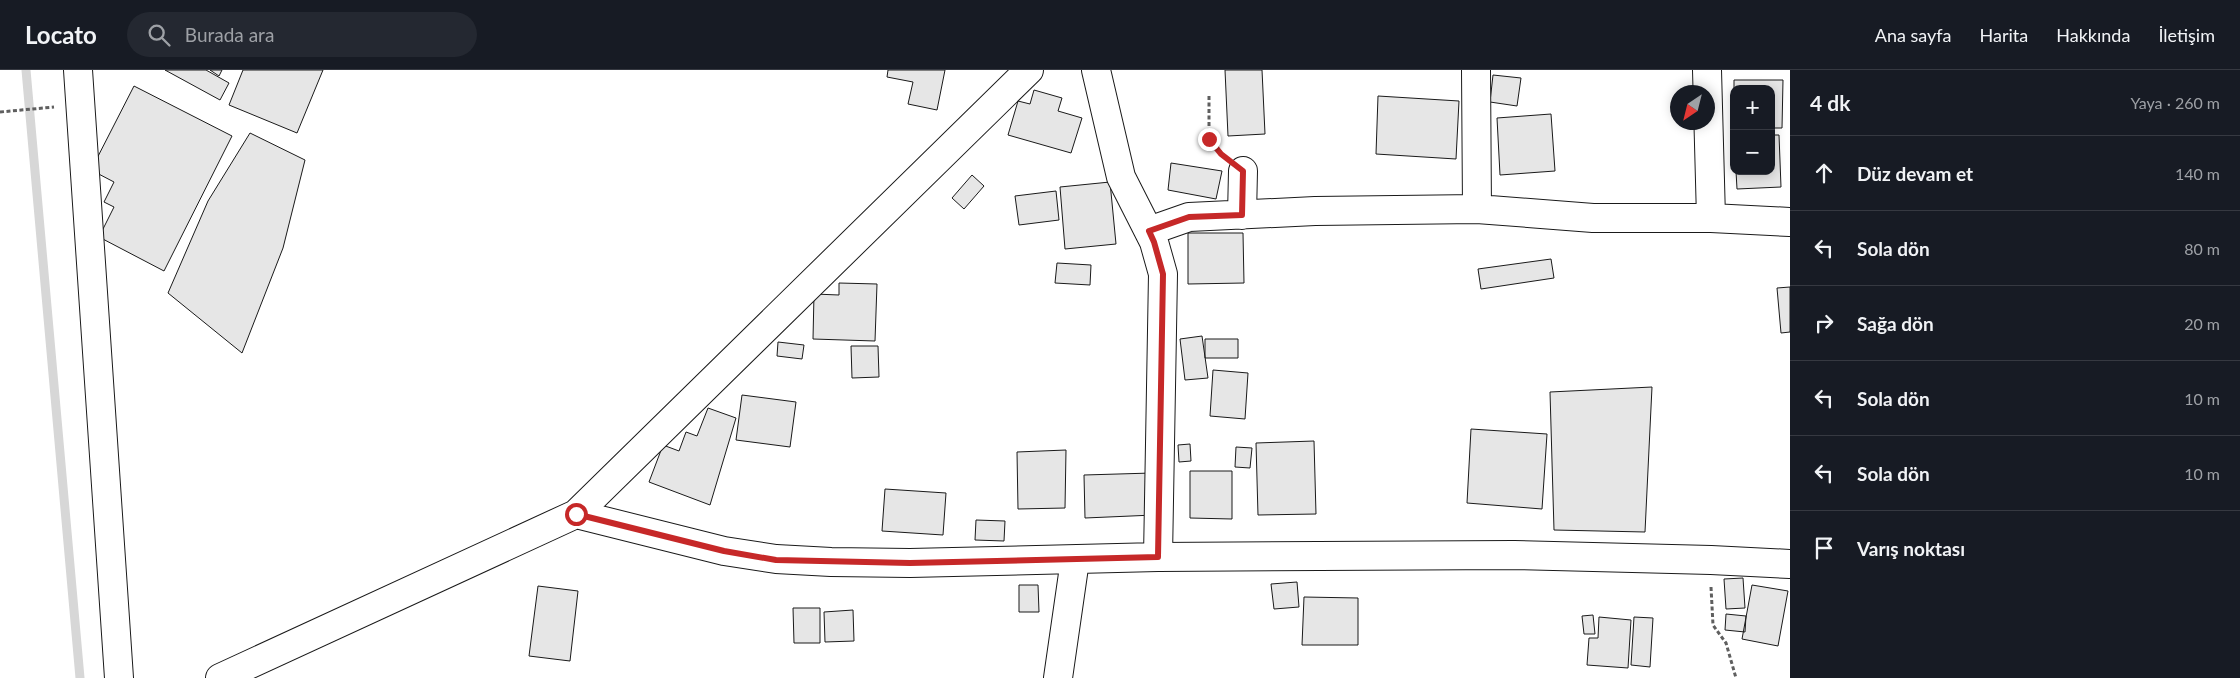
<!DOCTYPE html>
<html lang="tr">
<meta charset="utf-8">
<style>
:root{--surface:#171b24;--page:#242831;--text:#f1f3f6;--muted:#9ea1a6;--line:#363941}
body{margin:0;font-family:Lato,sans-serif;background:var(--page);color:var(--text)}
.controls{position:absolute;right:15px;top:15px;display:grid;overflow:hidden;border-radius:10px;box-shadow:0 2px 12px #0003}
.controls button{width:45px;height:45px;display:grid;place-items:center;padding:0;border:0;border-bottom:1px solid var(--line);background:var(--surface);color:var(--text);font:25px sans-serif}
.compass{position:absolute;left:1670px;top:15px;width:45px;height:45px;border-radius:50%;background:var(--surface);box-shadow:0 2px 12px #0003;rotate:215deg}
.stop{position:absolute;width:15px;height:15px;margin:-11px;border:4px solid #c62828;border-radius:50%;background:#fff}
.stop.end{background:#c62828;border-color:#fff;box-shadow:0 1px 5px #0008}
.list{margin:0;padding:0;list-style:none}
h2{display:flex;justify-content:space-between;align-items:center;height:65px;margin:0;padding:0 20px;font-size:21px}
h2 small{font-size:16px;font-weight:400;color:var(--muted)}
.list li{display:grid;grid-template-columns:32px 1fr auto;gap:15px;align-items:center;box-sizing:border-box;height:75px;padding:0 20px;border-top:1px solid var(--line)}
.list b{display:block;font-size:19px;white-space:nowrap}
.list em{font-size:16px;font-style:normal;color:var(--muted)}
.icon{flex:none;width:28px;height:28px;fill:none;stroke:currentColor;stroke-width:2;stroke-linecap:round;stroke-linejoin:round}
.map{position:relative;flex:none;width:1790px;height:608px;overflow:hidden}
header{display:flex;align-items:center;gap:30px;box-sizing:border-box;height:70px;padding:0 25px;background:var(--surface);border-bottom:1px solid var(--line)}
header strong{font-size:24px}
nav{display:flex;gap:28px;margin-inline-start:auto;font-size:18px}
.search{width:350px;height:45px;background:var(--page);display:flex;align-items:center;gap:12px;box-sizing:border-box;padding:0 18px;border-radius:28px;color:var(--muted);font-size:19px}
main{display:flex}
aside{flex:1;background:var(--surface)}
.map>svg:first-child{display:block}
</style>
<header>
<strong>Locato</strong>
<div class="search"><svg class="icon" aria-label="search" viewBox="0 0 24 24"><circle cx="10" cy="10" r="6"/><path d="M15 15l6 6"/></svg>Burada ara</div>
<nav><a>Ana sayfa</a><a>Harita</a><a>Hakkında</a><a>İletişim</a></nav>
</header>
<main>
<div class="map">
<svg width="1790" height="608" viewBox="0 0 1790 608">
<rect width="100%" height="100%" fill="#fff"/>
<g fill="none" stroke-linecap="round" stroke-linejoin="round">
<!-- stream -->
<path stroke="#d7d7d7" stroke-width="9" d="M26,0L80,608"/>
</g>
<!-- building -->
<path fill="#e6e6e6" stroke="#1a1a1a" d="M165,0H206L229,13L220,30Z
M210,0H222L219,6Z
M243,0H323L297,63L229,35Z
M888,0H945L937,40L908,34L913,12L887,7Z
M1225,0H1262L1265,64L1228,66Z
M1493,5L1521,8L1517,36L1490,32Z
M1734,10H1783L1782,58H1771V19H1734V58Z
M134,16L232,66L164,201L99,167L114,137L104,132L114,112L91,100Z
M1034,20L1062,28L1058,41L1082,48L1071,83L1008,65L1018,31L1030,34Z
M1378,26L1459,31L1456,89L1376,84Z
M1551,44L1555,101L1500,105L1497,48Z
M250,63L305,90L283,178L242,283L168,223L208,131Z
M1771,65H1779L1781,117L1737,119L1736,101H1771Z
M1171,93L1222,101L1216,129L1168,120Z
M972,105L984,116L964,139L952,128Z
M1110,112L1116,174L1065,179L1060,117Z
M1056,121L1059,150L1019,155L1015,126Z
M1188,163H1243L1244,213L1188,214Z
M1551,189L1554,208L1481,219L1478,199Z
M1057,193L1091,195L1090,215L1055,213Z
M839,213L877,214L875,271L813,269L814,224L839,225Z
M1790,217V262L1781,263L1777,218Z
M1202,266L1208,308L1185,310L1180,269Z
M1205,269H1238V288H1205Z
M778,272L804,275L802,289L777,286Z
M851,276H878L879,307L852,308Z
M1213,300L1248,303L1245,349L1210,346Z
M1652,317L1645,462L1554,460L1550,322Z
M742,325L796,332L790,377L736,370Z
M708,338L736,348L710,435L649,412L663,375L679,381L686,362L697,366Z
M1471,359L1547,364L1542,439L1467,433Z
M1314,371L1316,444L1258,445L1256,373Z
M1190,374L1191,391L1179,392L1178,375Z
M1236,377L1252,378L1250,398L1235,397Z
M1066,380L1065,438L1018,439L1017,382Z
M1190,401H1232V449L1190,448Z
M1152,403L1154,445L1085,448L1084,405Z
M885,419L946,423L943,465L882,461Z
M976,450L1005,451L1004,471L975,470Z
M1743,508L1745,538L1726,539L1724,509Z
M1297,512L1299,537L1274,539L1271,514Z
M1019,515H1038L1039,542H1019Z
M1752,515L1788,521L1778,576L1742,569Z
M538,516L578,521L570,591L529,586Z
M1304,527L1358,528V575H1302Z
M793,538H820V573H794Z
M853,540L854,571L825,572L824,542Z
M1726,544L1746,546L1745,562L1725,560Z
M1593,545L1595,564H1584L1582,546Z
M1599,547L1631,550L1628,598L1587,595L1589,568H1598Z
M1634,547L1653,548L1650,597L1631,595Z"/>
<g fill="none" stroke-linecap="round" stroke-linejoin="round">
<defs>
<path id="minor" d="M78,0L119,608
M1096,0L1121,107L1154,172L1163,204L1158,487
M1476,0L1477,139
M1707,0L1711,148
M1242,145L1243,101
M1149,161L1189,147L1315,141L1477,139L1593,148H1711L1790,152
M576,444L1029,0
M220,608L576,444L724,481L776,489L831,492L910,493L1158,487L1514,485L1711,490L1790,494
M1058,608L1075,490"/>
</defs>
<!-- minor casing -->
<use href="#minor" stroke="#1a1a1a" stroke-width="30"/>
<!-- path -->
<path stroke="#5f5f5f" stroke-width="3" stroke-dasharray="4 2.5" stroke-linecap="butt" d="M1209,26V69L1223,85
M0,42L54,37
M1711,517L1713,555L1726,573L1736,608"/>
<!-- minor -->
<use href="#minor" stroke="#fff" stroke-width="28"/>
</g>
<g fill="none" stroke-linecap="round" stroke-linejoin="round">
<!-- route -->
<path stroke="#c62828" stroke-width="6" d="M576,444L724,481L776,490L910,493L1158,487L1163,204L1154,172L1149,161L1189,147L1242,145L1243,101L1221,84L1209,69"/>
</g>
</svg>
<div class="controls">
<button>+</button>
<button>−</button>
</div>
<svg class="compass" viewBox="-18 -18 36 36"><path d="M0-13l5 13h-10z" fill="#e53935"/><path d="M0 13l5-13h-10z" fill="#9ea1a6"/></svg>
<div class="stop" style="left:576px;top:444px"></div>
<div class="stop end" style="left:1209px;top:69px"></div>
</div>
<aside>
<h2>4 dk<small>Yaya · 260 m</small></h2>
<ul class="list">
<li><svg class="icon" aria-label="ahead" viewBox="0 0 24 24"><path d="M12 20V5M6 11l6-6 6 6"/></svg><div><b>Düz devam et</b></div><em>140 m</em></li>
<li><svg class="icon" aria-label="left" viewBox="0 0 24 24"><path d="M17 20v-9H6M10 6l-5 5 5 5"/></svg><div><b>Sola dön</b></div><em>80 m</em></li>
<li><svg class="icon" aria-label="right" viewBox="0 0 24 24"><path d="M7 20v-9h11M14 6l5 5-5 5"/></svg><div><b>Sağa dön</b></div><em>20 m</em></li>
<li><svg class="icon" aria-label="left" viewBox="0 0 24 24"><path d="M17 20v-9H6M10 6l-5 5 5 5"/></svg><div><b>Sola dön</b></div><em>10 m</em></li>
<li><svg class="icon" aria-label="left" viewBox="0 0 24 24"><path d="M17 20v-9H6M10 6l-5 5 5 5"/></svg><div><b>Sola dön</b></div><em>10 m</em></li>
<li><svg class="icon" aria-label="arrive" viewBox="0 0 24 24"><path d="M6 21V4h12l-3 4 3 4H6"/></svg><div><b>Varış noktası</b></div></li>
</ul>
</aside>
</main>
